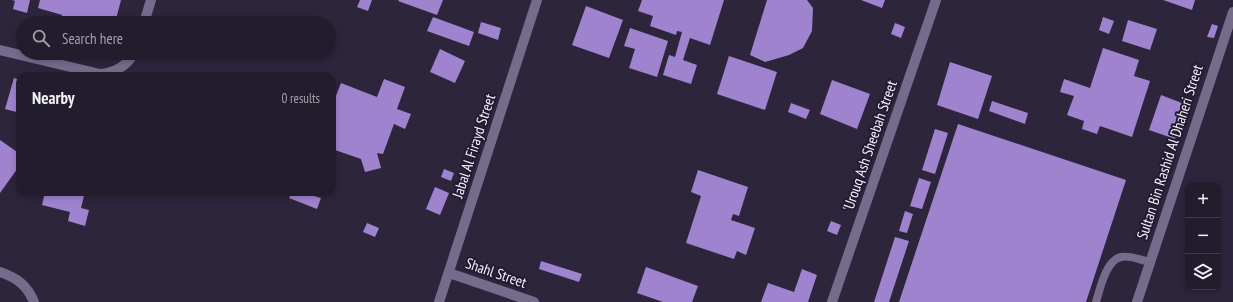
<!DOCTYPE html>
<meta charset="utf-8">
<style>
:root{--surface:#221c2d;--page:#2a2535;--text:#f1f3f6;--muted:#a2a1aa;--line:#3f3a49}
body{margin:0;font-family:"PT Sans Narrow",sans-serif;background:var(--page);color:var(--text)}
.controls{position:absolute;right:12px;bottom:12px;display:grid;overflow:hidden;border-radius:8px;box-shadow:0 2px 6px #0003}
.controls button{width:36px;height:36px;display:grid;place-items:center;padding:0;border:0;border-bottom:1px solid var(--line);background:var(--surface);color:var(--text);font:20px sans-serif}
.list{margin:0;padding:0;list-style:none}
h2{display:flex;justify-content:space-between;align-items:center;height:52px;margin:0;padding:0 16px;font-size:17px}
h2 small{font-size:13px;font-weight:400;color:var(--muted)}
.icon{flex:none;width:22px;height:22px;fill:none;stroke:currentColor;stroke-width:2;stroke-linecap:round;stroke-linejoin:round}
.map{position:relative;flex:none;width:1233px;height:302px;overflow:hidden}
.search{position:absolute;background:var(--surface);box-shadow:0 2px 6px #0003;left:16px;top:16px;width:320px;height:44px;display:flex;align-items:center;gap:10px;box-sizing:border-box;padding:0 14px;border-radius:22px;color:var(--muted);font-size:15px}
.panel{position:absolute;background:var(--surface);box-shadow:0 2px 6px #0003;left:16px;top:72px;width:320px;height:124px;border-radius:12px}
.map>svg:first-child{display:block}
</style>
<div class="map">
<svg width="1233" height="302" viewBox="0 0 1233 302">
<rect width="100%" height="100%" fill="#2d253c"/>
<!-- building -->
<path fill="#a083cf" d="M12,0H30L27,13L13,9L15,1Z
M40,0H121L115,23H60L62,15L38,8Z
M360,0H372L368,11L357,7Z
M399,0H443L437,15L398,1Z
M642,0H724L710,45L690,38L683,60L697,65L691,84L663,75L669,55L675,57L682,32L677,31L676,35L650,26L653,16L638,11Z
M767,0H807L813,8L812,31L803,48L789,55L765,62L750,55Z
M861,0H885L882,8Z
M1163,0H1195L1192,10Z
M586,6L623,20L609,58L572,45Z
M433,17L474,32L469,46L427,31Z
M1103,17L1114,21L1109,34L1099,30Z
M1128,20L1157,29L1150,50L1122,41Z
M481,22L501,28L498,40L478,33Z
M895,23L905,27L901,38L891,34Z
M1212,24L1218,26L1214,38L1207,37Z
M630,28L668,41L657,77L629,68L635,49L624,46Z
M1103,48L1139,60L1134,76L1150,81L1132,137L1100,126L1097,134L1082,129L1084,121L1067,115L1074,96L1060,92L1064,79L1090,88Z
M440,49L465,61L455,83L430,72Z
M729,56L777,72L765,110L717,94Z
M950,62L992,76L978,119L937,105Z
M14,78L20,80V113L5,109Z
M384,79L405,87L397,109L411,114L405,129L394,124L383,154L377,153L381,168L365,172L361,159L332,149V106L341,83L377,97Z
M832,80L870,94L857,129L820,114Z
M1161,95L1187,105L1175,139L1149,130Z
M992,101L1028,113L1025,124L989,111Z
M791,103L810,110L806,119L788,112Z
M958,124L1126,180L1086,302H899Z
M935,129L948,133L935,174L922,170Z
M0,140L20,154V165L0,193Z
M444,169L454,173L451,181L441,177Z
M698,170L748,187L739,216L733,214L731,220L755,228L746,255L737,251L734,259L686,243L701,196L691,192Z
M919,178L931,182L922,209L910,206Z
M435,187L449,193L440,215L426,209Z
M45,192H85L81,208L89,210L85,226L68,221L70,212L42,205Z
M292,192H315L314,196L321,198L317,209L289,198Z
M905,211L913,214L907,233L899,231Z
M831,221L841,225L837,235L827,231Z
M367,223L379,228L375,237L363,232Z
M895,237L909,241L889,302H874Z
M541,261L582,274L579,282L539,269Z
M646,267L698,286L692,302H663L637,293Z
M802,269L817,275L808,302H761L768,283L794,292Z"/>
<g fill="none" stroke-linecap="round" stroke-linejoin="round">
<!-- service -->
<path stroke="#776b8c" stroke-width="8" d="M1096,302C1100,289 1106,260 1121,257C1130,255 1141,260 1149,262"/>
<!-- minor -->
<path stroke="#776b8c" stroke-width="10" d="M144,23L151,0
M0,50L100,74C115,73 126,67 134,53
M0,272C17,278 27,285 34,302
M449,273L534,302
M439,302L537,0
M832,302L936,0
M1137,302L1233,12"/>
</g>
<g text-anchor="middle" stroke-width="4" stroke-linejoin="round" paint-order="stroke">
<!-- street labels -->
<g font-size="15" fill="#f6f2ff" stroke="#231b31">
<text transform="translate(474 146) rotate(-72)" y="5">Jabal Al Firayd Street</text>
<text transform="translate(870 146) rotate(-71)" y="5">'Urouq Ash Sheebah Street</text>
<text transform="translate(1170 152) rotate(-72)" y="5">Sultan Bin Rashid Al Dhaheri Street</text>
<text transform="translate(496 273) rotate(19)" y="5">Shahl Street</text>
</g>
</g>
</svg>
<div class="controls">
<button>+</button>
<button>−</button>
<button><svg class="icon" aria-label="layers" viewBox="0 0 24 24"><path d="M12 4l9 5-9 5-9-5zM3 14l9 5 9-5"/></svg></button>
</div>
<div class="search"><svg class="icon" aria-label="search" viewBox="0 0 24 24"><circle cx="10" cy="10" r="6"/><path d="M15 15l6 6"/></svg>Search here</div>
<section class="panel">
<h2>Nearby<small>0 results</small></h2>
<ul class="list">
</ul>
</section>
</div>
